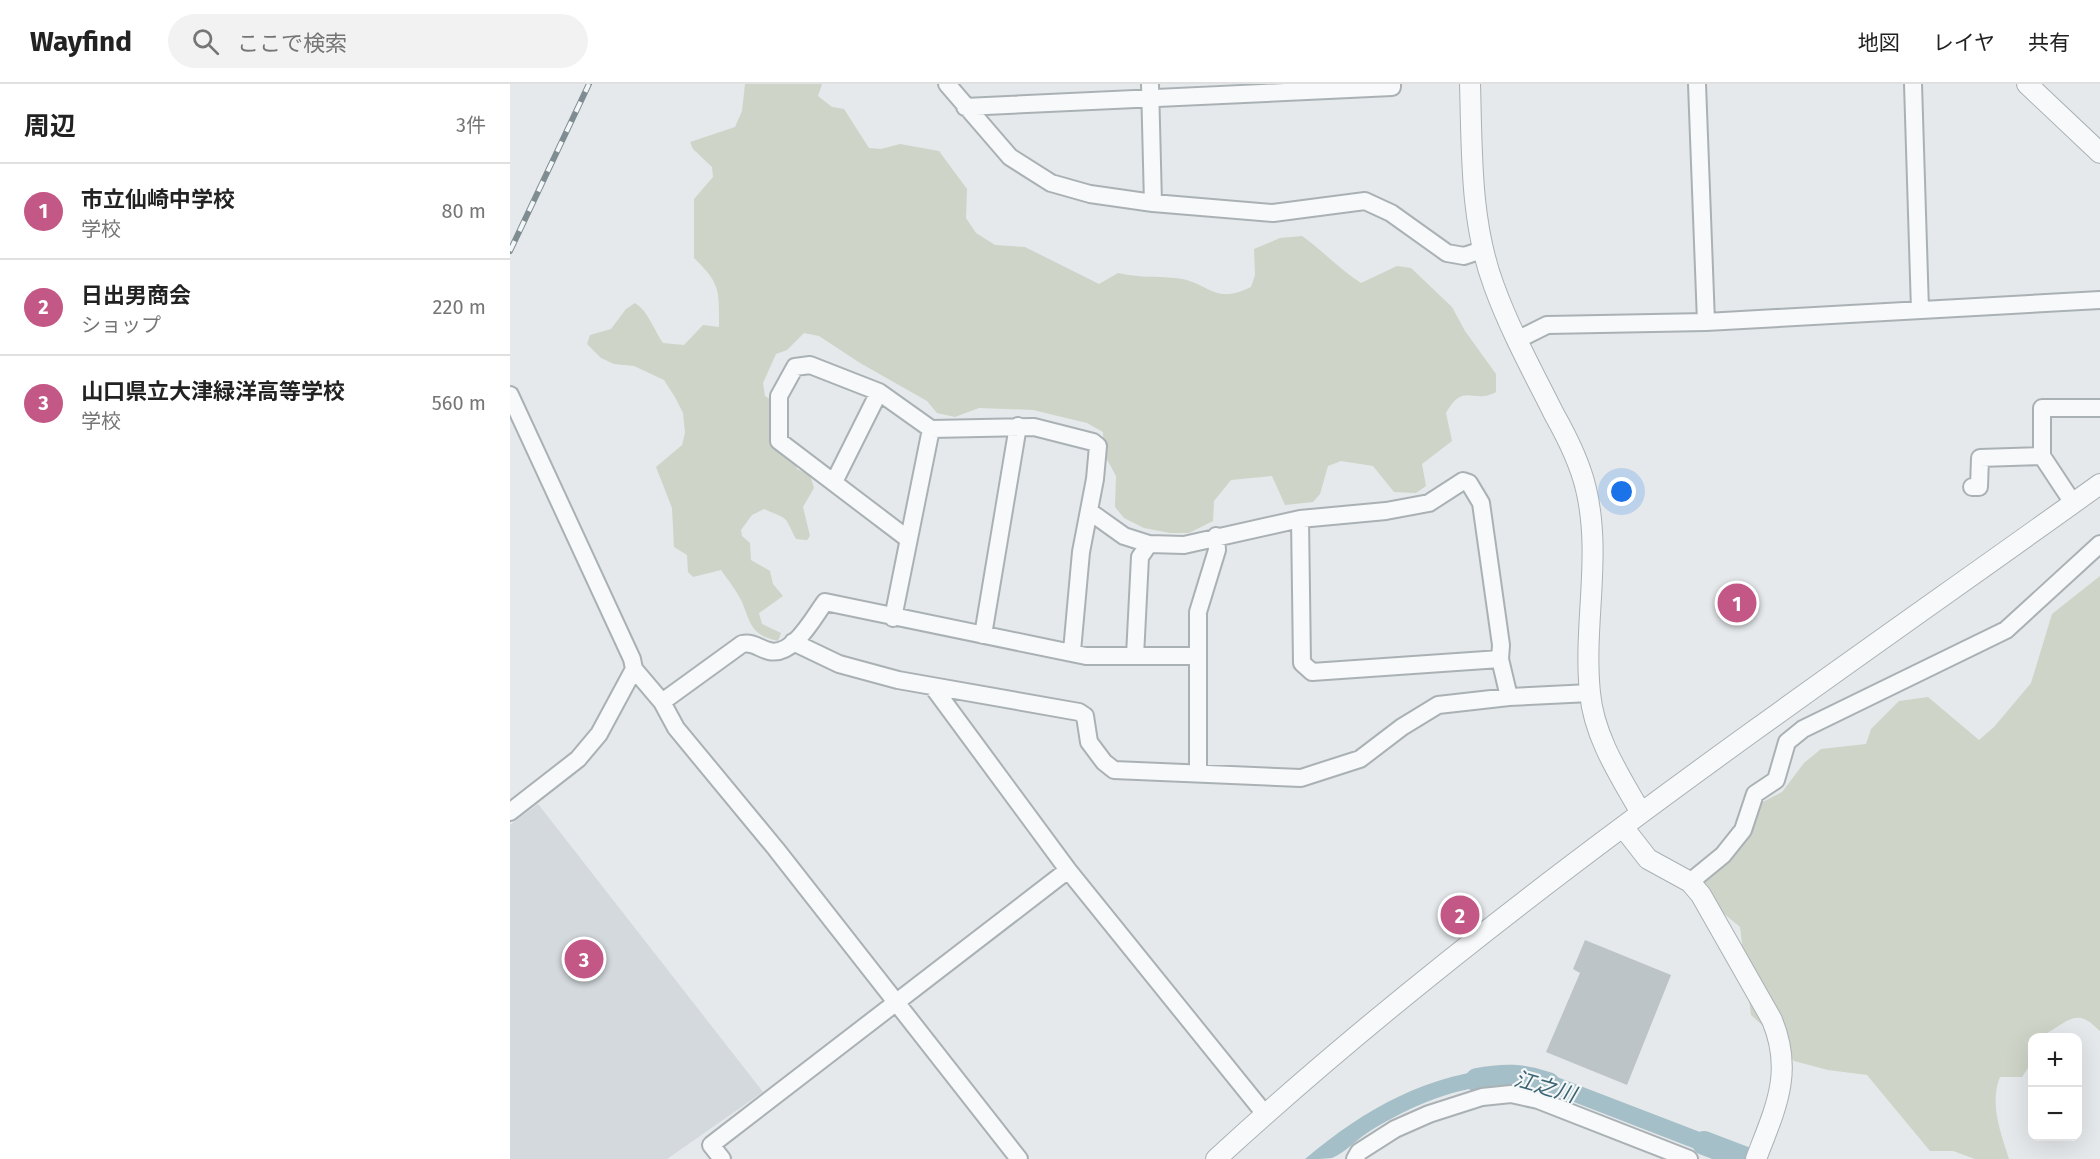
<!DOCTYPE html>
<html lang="ja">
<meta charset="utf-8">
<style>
:root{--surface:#fff;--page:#f2f2f2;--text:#222;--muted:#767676;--line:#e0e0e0;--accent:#c35786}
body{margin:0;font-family:"Fira Sans","Noto Sans JP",sans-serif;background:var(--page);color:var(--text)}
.controls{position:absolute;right:18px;bottom:18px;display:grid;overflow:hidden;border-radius:12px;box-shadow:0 6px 24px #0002}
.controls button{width:54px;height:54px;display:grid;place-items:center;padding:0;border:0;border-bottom:2px solid var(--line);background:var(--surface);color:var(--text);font:30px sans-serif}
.you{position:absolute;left:1112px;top:408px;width:21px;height:21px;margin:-15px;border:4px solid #fff;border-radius:50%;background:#1a73e8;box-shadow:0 0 0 9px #1a73e833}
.badge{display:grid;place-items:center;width:39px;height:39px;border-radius:50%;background:var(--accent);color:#fff;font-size:20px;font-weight:700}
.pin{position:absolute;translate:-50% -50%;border:3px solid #fff;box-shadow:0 2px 6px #0006}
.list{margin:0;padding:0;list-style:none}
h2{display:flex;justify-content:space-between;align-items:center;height:78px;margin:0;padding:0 24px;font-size:26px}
h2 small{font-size:20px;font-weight:400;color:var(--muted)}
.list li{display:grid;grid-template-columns:39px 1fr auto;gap:18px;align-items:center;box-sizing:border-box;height:96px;padding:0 24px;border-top:2px solid var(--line)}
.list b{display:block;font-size:22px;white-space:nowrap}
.list p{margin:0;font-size:20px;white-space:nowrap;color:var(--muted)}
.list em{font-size:20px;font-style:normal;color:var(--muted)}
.icon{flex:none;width:33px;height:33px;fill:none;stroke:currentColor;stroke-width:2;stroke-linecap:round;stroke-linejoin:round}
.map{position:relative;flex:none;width:1590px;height:1075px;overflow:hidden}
header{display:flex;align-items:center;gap:36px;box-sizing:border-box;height:84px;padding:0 30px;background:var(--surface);border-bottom:2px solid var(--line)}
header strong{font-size:28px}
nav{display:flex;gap:33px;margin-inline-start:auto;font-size:21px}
.search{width:420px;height:54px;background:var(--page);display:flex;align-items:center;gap:15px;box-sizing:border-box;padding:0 21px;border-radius:33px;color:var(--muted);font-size:22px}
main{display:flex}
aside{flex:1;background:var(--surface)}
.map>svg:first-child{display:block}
</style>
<header>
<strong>Wayfind</strong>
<div class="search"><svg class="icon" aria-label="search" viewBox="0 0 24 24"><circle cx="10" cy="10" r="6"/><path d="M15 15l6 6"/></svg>ここで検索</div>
<nav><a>地図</a><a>レイヤ</a><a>共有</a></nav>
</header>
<main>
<aside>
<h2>周辺<small>3件</small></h2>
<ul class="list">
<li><span class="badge">1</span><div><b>市立仙崎中学校</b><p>学校</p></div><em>80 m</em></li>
<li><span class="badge">2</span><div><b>日出男商会</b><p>ショップ</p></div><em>220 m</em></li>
<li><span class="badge">3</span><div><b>山口県立大津緑洋高等学校</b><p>学校</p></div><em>560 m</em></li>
</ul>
</aside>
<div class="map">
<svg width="1590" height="1075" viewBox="0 0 1590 1075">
<rect width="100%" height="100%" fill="#e5e9eb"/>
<!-- built -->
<path fill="#d3d9dd" d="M28,720L253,1008L157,1075H0V741Z"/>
<!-- green -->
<path fill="#ced4c7" d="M235,0H312L308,12L322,23L334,25L359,64L371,65L390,60L429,67L457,105L456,134L466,149L485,161L515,163L589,200L608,189C628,194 645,192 665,194C699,197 702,222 741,203L745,191L744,165L770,154L792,152C813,167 829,185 851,199L887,182L901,184L942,223L955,247L986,290V308C963,321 954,297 936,329L942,357L912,380L916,402L906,409L884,408L863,382L831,377L818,382L810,410L803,418L775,421L762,392L721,396L704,417L703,437L679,449H660L634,444L614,434L605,423L606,392L594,370L593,348L577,339L523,326L469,324L445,333L427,329L417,317L350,279L309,252L294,249L277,266L266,270L253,299L255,312L266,319L287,385L300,391L304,404L293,423L300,452L297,456L286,455C273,430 281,437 254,425L242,431L231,446L232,452L240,459L241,476L260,487L263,500L273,512L249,529L252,540L271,549L268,557C241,551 241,540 232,518C227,507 218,496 211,486L183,493L178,488L177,471L164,463L162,424L146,383L172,361L175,349L173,329L165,313L154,296L124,282L104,280L91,274L77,260L80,251L101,245L116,225L125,219C139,228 143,245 153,259L174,261L193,241L209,243C209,207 211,200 184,174V115L203,93L202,83L183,65L180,58L225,43L232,27Z
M1590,492V947C1585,943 1580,937 1574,935C1558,928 1541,953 1522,954V978L1512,993H1490C1479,1020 1491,1049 1499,1075H1465L1443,1067H1420L1357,991L1318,986L1284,977L1263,951L1241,931L1230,843L1212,828L1194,801L1200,772L1230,744L1247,721L1272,708L1294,679L1311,665L1356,660L1361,645L1389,617L1418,613L1469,656L1484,643L1521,599L1542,530Z"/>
<!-- water -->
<path fill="#a4bfc7" d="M999,983L997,1001C947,1001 901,1022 860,1047C847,1055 836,1068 822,1074C815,1075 803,1075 795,1075C857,1023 917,990 999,983Z
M1007,984L1034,988L1229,1063L1224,1075H1211L1043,1010L1006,1001Z"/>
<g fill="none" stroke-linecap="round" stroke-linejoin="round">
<!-- river -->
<path stroke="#a4bfc7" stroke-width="24" d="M967,996C993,991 1013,991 1038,1000
M1194,1059L1236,1075"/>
</g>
<!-- building -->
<path fill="#bcc4c8" d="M1075,856L1161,891L1117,1001L1036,968L1070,889L1063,885Z"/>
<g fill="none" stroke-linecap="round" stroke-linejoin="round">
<defs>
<path id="minor" d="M437,0L500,73L541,99L580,110L643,119L763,129L855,117L881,129L937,169L954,172L972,166
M640,0L643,119
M1187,0L1196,238
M1403,0L1410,226
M455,23L882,3V0
M1007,256L1037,241L1196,238L1590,216
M0,311L122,575L124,585L152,618L166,644L266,765L509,1075
M324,398L369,308
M1462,403H1469L1470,374L1532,372
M1563,419L1532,372V324H1590
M579,427L614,452L639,460L674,461L790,435L876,427L919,419L953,397L959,399L971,419L991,561L990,575
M790,435L792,579L802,588L990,575L999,613
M398,455L269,357V312L285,283L300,281L369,308L421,345L524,343L583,358L588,362L585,395L571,468L562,567
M383,534L421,345
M473,551L508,342
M283,558L329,580L388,596L569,628L575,632L579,658L594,678L604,686L791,694L850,675L892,643L928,621L999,613L1080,609
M625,572L630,473L639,460
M423,603L558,786L755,1030
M152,618L232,560C244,558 248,564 259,567C283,573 303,534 315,518L576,572H688
M688,689V528L707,466L706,452
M0,728L68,675L89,650L124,585
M1180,798L1213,771L1233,746L1245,710L1266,696L1277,658L1293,645L1496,546L1590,460
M212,1075L201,1061L558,786
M845,1075L849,1068L885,1045L919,1030L972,1013L1001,1010L1028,1016L1179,1075"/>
<path id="tertiary" d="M960,0C962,67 960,138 984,202C1000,246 1023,288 1044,330C1057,353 1070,379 1076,405C1092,472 1073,541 1080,609C1084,653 1110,692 1131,729
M1517,0L1590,69
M1113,743L1138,775L1180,798L1191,811L1262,936C1284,989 1265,1025 1246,1075
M706,1075C979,824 1289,616 1590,400"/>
</defs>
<!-- minor casing -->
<use href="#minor" stroke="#aab1b5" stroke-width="20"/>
<!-- tertiary casing -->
<use href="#tertiary" stroke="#aab1b5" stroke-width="22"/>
<!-- minor -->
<use href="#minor" stroke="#f7f9fa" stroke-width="16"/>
<!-- tertiary -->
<use href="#tertiary" stroke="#f7f9fa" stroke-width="20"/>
<defs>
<path id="rail" d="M0,167L79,0"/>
</defs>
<!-- rail casing -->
<use href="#rail" stroke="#7f8d93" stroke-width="6"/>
<!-- rail -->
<use href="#rail" stroke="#f4f7f8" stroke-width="4" stroke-dasharray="11" stroke-linecap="butt"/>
</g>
<g text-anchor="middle" stroke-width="4.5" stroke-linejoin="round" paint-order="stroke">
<!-- water labels -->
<g font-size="21" font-style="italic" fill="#3b6473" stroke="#f4f7f8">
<text transform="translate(1035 1003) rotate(16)" y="7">江之川</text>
</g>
</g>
</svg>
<div class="controls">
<button>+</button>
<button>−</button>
</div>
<div class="you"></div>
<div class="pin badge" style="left:1227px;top:519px">1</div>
<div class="pin badge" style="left:950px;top:831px">2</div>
<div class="pin badge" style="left:74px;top:875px">3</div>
</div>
</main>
